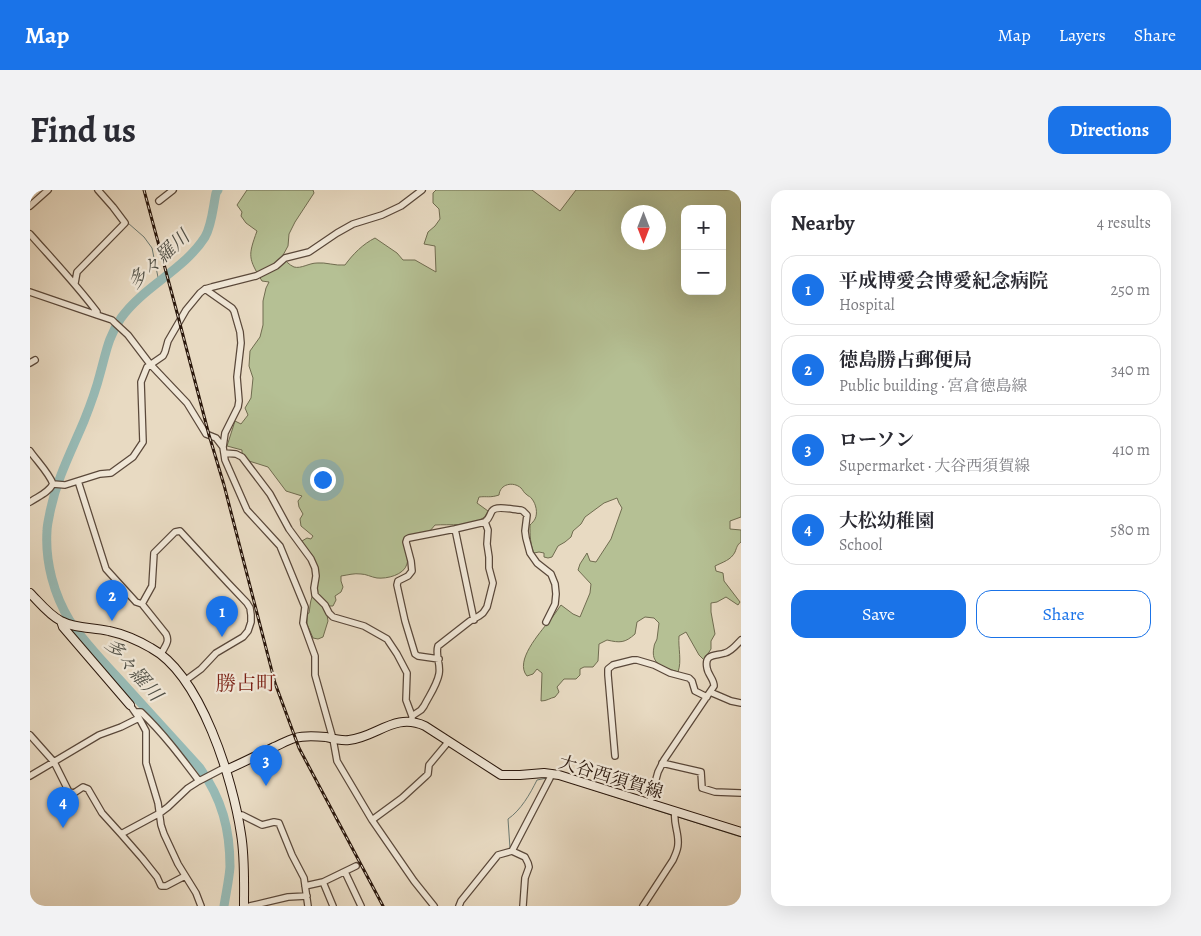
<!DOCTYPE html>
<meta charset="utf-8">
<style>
:root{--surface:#fff;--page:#f2f2f3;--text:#2b2b33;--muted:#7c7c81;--line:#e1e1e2;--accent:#1a73e8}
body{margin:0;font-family:Alegreya,"Noto Serif JP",serif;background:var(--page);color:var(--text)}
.controls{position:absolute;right:15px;top:15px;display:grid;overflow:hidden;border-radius:10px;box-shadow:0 5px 20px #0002}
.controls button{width:45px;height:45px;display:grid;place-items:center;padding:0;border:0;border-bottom:1px solid var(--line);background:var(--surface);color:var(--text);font:25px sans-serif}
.compass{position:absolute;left:591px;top:15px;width:45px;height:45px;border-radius:50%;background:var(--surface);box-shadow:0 5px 20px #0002;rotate:180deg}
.you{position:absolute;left:292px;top:289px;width:18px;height:18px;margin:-12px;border:4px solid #fff;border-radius:50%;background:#1a73e8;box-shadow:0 0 0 8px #1a73e833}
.badge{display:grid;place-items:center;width:32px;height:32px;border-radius:50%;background:var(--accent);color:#fff;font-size:16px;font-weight:700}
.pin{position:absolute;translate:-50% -41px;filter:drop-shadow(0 1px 2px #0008)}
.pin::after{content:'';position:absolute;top:26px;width:18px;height:15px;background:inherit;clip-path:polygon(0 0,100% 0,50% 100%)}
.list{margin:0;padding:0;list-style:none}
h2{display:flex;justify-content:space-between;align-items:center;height:65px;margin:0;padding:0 20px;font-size:21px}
h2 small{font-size:16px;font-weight:400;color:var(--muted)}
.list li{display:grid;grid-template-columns:32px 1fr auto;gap:15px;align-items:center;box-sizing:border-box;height:70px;margin:0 10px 10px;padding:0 10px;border:1px solid var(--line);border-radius:15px}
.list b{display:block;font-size:19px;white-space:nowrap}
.list p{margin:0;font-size:16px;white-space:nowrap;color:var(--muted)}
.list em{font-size:16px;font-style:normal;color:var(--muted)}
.actions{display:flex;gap:10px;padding:15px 20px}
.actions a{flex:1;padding:11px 0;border:1px solid var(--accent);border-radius:15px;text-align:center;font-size:18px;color:var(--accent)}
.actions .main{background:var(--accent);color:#fff}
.map{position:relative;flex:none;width:711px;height:716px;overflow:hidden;border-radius:15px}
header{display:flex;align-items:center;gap:30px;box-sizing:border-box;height:70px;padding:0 25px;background:var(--accent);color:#fff}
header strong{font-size:24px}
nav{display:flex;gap:28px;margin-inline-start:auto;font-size:18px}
.intro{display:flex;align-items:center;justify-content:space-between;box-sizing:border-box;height:120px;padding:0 30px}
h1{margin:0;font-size:35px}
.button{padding:12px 22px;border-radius:15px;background:var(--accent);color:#fff;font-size:18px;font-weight:700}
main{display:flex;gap:30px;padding:0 30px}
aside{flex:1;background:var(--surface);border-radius:15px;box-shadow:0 5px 20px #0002}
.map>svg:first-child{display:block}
</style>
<header>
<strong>Map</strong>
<nav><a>Map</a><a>Layers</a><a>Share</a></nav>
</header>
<div class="intro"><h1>Find us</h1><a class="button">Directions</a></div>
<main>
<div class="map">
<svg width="711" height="716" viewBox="0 0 711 716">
<rect width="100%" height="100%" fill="#e8dac2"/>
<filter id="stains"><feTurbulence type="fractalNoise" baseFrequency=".004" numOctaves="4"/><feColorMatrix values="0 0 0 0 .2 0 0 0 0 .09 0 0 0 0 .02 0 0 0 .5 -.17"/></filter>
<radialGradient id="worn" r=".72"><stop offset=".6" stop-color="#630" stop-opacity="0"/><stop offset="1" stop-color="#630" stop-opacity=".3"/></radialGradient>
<!-- green -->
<path fill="#b5c094" stroke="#706c50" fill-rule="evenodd" d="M217,0H283L284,3L265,32L259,44L258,56L252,67C255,70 259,75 264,77C271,79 279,73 287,73C296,72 305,76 315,75C323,64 333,54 345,48L367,63L373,70H385L406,82L405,56L394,54L398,42L405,36L410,29L409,19L403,13V3L406,0H502L530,21L546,0H711V327L700,331V339L711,340V352C707,355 707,357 705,362C701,370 693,372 685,376L686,381L693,383L694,391L710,412L708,415L696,407L687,412L681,413V422L685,444L681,451V459L674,470L669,465L656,442L649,446C648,458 652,471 648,482C634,477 620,475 624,457C624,454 626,452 627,449C628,444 628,438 629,433L624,428L615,427L607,432L605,444C595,453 590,453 577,450L569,454L568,471L563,477H554L550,479V485L546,489H534L527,497L529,502L525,507C520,508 517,511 511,511L512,483L507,479L503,484L497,486C484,471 510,443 519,431C524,426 527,420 531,415L543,424L550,427L560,403L561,394L548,380L550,374L557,363L560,371L566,372L581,349L592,318L589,313L587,308L574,313L555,327L551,334L543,341L541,347L535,352L528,356L522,367L518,368L514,367V363L509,362L504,363C500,354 500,345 500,335C502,333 504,331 505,329C508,323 506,314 502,309C500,306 499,307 496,304C494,303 493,300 491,298C483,291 470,294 469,305C460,308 457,306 449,307L447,313L458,321C457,323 455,327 453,328C444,337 418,334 405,335L399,342L375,351C374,359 379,368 377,374C374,385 357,389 347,388C341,387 336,384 331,384C324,383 318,385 311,386V391L313,397L311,402L305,406L306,410L303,416H298L297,425L298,431L293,447L288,449L283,448L277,434V424L279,423C280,418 280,412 282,407C287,392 292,386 282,372L283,366L274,355L272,351L277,348L281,349L283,346L271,336L270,329L273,324L269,317L268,311L272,306L256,301L238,277L219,271L212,265V260L197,256L205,231L211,234L218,225L215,218L221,208L223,188L219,176L220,161L230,147L233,135V111L236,98L239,92L232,91C218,68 218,66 227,41L216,33L211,26L212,22L207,15ZM655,19H692V101H655ZM598,22H628V52H598Z"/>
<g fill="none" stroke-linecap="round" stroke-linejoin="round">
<!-- stream -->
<path stroke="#6b7971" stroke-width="1" d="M98,33L114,47L122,58L129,92
M526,588L641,625
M648,627L711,647
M480,658L478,629C491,620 500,604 507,590L517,588"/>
<!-- river -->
<path stroke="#97bab5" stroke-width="9" d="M188,0L186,3C183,17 182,35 175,47C154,80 114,96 91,128C78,147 76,163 70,184C66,200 60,216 54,231C41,262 27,288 20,322C19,328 17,335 17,341C15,372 24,405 40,431C55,454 80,479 99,500C123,526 146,552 170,578C192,609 200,639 200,677C199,690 196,703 194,716"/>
<defs>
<path id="street" d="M129,11L143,0
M0,16L18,0
M0,44C23,70 46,94 67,122V125
M45,93L47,82L95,33L83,17L68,0
M175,99L202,118L204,121L210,142L211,153L207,187L209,211L208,217L195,243L193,257
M0,102L67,125L82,130L85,133L98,145L120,174L157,213L176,244L186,248L193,257L195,270L217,320L250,356L275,417L273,433L285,466V485L303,549L307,571L342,630L384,691L404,716
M0,173L5,170
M0,261C7,271 19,283 23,294
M194,263L206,264L212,267L240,304L259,339L281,369L285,378L286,386L284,398L285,405L295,415L299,423L303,427L334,436L357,449L367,464L377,483L376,510L382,526V528
M48,291L76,379L106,412L112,414L136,444C140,452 135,456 131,464
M0,312C9,306 18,303 23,294L35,295L70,284L81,283L103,267L113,252L111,192L117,177L133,166L135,162L138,151L156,120L170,103L175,99L182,97L226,86L246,76L255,68L279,62L307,43L323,34L352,25L371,16L392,0
M425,339L455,332
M112,414L122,396L124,363L145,342L150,341L198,393L217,413L220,418L221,425V432L218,441L213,447L186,463L171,479L156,490
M409,469L388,466L385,464L375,431L367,395L368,391L378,386L382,381L381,371L376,352L377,349L379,348L425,339L444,430
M680,502L701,511L711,513
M100,515L109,528L116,541V573L128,613L131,635L134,644L148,674L166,703L171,716
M105,522H111C133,543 151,567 169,591
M382,526L391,520L394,516C399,506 407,495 409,484C411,474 405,465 408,456L440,431L449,426L453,423L457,417L463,393L459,378V367L457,354L458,340L455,332C460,328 459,326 462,321C466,315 484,320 491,320L493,321L497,325L495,341L496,348L500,363L507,373L521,384L525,394L526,404L525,414L516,432
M0,545L24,572L39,602L44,603L53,597L58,599L72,623L91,644L112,668L127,687L131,696H136L155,686
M585,566L578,485V479L583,475L603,470H607L624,475L640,483L659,488L662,491L665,501L677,507
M632,573L671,582L672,598L685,602L711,603
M0,586L69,545L91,537L109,528
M619,614L628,582L634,570L684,496C684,489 678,485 677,478C674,463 686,466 695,463C702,461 706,455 711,450
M208,625H212L232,635L244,632L249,633L262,665L274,688L278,716
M342,630L372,608L396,586L398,584L399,575L419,551
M91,644L130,623L138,617L158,598L169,591L192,579L196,580
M482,661L520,588L521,583
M315,682L331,716
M293,692L303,716
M275,696L293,692L326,676
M220,716L258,707L277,706
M429,716L431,711L468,665L482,661L495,667L498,673L499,677L495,688L493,716
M613,716L643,670C645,665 648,660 648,654C649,643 643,633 645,622"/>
<path id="secondary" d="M0,403C9,412 19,425 31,431C46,439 63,437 79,441C93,444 109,451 121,458C171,485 203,590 211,644C215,668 214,692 214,716
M31,431L33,437L100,515
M196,580C212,573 228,565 244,557C251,554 258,550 265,548C275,545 286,546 296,547C304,549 311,551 319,550C347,547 365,522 395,536L471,585H490L514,583L529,585L711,642"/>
</defs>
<!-- street casing -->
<use href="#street" stroke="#5a483a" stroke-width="8"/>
<!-- secondary casing -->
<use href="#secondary" stroke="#2a170c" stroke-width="10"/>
<!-- street -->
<use href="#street" stroke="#f0e7d7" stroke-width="5.5"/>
<!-- secondary -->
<use href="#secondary" stroke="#f0e7d7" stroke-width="8"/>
<defs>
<path id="rail" d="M114,0L149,130L179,245L194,295L245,493L269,558L353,716"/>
</defs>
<!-- rail casing -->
<use href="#rail" stroke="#2a170c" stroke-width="3"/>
<!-- rail -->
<use href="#rail" stroke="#f0e7d7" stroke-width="1" stroke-dasharray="4" stroke-linecap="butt"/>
</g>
<g text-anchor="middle" stroke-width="4.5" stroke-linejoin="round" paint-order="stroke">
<!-- street labels -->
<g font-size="18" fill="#2a170c" stroke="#f0e7d7">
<text transform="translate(581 587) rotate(17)" y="6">大谷西須賀線</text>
</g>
<!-- water labels -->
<g font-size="19" font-style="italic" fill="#505047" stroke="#f0e7d7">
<text transform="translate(128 69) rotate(-43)" y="7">多々羅川</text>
<text transform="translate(104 479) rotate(49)" y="7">多々羅川</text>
</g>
<!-- quarter labels -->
<g font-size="20" fill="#7a1f14" stroke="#f0e7d7">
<text x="216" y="500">勝占町</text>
</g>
</g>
<rect width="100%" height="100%" filter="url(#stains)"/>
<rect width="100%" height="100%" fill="url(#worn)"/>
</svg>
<div class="controls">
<button>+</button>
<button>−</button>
</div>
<svg class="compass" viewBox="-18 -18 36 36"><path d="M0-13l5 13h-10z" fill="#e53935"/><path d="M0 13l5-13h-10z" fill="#7c7c81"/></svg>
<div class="you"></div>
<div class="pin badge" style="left:192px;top:447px">1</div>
<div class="pin badge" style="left:82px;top:431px">2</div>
<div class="pin badge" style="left:236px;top:596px">3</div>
<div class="pin badge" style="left:33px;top:638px">4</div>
</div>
<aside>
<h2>Nearby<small>4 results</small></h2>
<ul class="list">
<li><span class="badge">1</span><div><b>平成博愛会博愛紀念病院</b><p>Hospital</p></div><em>250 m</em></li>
<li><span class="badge">2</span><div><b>徳島勝占郵便局</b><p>Public building · 宮倉徳島線</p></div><em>340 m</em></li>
<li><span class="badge">3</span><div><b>ローソン</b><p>Supermarket · 大谷西須賀線</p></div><em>410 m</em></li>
<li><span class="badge">4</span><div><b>大松幼稚園</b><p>School</p></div><em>580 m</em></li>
</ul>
<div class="actions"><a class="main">Save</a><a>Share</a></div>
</aside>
</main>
